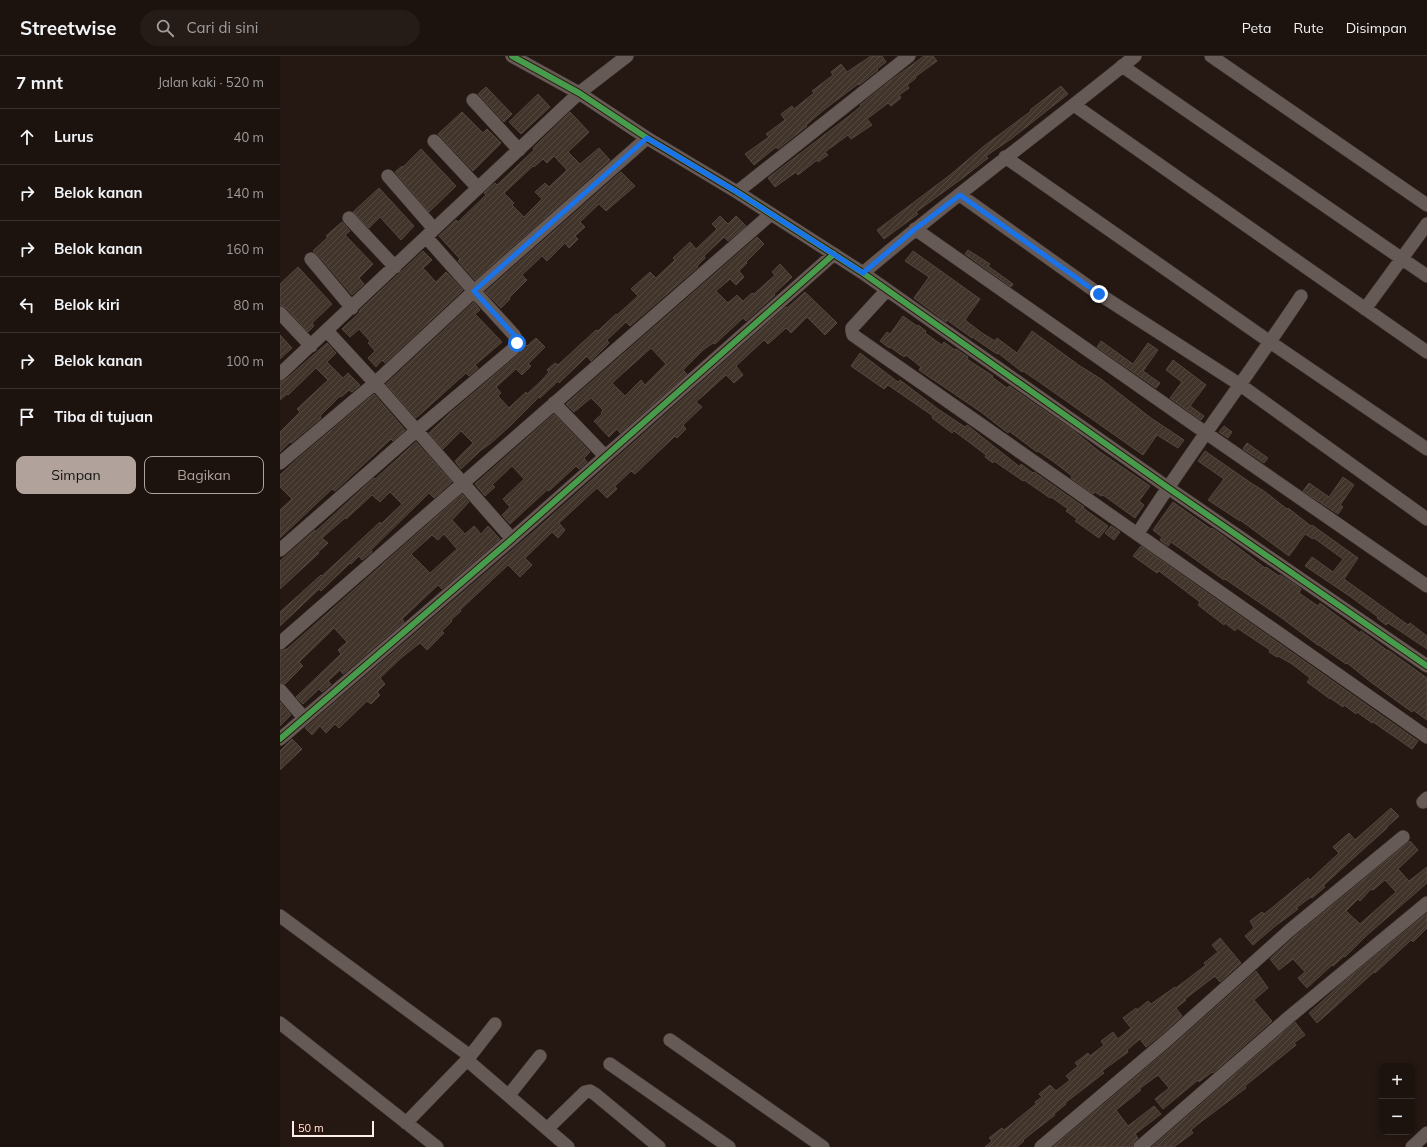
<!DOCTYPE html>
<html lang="id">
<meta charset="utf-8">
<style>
:root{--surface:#1c120e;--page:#251b17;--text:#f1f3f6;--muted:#a09e9e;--line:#3a322e;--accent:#b1a29c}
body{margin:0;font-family:Mulish,sans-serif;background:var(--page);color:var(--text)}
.controls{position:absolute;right:12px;bottom:12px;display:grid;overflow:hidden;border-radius:8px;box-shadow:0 2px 6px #0003}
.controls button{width:36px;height:36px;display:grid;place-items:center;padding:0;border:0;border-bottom:1px solid var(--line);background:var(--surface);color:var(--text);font:20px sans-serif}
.scale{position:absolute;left:12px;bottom:10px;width:82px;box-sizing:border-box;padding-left:4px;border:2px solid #fdece5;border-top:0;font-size:11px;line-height:14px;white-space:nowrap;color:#fdece5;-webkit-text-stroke:3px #2d150b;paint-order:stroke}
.stop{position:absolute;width:12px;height:12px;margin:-9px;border:3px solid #1a73e8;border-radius:50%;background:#fff}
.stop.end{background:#1a73e8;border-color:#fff;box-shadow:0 1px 4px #0008}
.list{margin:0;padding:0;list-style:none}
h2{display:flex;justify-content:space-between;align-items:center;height:52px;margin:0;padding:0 16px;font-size:17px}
h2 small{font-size:13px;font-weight:400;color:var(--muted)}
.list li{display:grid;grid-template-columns:26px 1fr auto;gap:12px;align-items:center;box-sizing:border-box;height:56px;padding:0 16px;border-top:1px solid var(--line)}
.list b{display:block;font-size:15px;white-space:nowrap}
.list em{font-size:13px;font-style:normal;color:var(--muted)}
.actions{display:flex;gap:8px;padding:12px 16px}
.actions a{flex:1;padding:9px 0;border:1px solid var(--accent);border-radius:8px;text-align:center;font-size:14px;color:var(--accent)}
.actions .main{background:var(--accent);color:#111}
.icon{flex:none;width:22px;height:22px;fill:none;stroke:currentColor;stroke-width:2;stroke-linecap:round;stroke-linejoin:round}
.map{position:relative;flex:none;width:1147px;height:1091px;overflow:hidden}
header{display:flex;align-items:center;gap:24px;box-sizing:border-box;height:56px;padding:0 20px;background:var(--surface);border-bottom:1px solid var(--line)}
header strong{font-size:19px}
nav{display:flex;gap:22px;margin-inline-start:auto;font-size:14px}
.search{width:280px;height:36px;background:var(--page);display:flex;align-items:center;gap:10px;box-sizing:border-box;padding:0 14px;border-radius:22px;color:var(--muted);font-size:15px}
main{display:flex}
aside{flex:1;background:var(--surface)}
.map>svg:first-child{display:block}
</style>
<header>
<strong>Streetwise</strong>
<div class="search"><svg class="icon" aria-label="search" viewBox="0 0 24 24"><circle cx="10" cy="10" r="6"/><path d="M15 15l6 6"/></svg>Cari di sini</div>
<nav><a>Peta</a><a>Rute</a><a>Disimpan</a></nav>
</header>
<main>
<aside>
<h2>7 mnt<small>Jalan kaki · 520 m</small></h2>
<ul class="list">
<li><svg class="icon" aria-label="ahead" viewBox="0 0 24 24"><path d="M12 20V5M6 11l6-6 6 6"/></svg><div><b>Lurus</b></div><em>40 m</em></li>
<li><svg class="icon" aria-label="right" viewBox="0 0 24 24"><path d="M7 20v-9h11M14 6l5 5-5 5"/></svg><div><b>Belok kanan</b></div><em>140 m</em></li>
<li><svg class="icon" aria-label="right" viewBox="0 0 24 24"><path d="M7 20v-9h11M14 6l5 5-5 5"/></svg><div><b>Belok kanan</b></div><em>160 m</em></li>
<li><svg class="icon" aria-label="left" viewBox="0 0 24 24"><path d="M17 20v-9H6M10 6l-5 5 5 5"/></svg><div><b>Belok kiri</b></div><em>80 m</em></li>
<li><svg class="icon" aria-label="right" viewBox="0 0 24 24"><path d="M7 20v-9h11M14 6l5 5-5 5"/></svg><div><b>Belok kanan</b></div><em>100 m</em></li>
<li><svg class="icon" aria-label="arrive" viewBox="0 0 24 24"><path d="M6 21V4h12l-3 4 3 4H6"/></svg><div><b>Tiba di tujuan</b></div></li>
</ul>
<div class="actions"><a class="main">Simpan</a><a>Bagikan</a></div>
</aside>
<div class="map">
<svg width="1147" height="1091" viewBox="0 0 1147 1091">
<defs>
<pattern id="building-hatch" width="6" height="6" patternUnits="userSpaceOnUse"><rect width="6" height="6" fill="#41342b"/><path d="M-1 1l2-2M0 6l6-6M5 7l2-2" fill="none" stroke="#54483f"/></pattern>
</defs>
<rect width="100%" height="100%" fill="#251813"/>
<!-- building -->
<path fill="url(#building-hatch)" stroke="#524740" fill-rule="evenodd" d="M591,0H602L606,6L597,13L598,14L579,29L578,28L545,53L526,69L527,70L498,93L496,91L474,109L465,98L489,81L486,78L505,64L501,58L512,50L514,53L534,37L532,35L553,19L551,16L561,8L567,16Z
M644,0H653L657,5L635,21L636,22L627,29L629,32L619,39L621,42L611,50L608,47L587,63L592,69L571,83L568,79L545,96L548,99L538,106L537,104L518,119L516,116L495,131L488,122L569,60L581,50L580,49L610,25Z
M781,30L788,38L731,83L706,100L708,102L684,121L636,156L638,158L604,183L597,174L670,119L704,90L751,55L750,54Z
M206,31L232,58L224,66L198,38Z
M258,38L270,51L241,78L229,66Z
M182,56L203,77L207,73L221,87L193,115L158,78Z
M290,56L309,76L288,96L300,108L319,92L330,104L195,224L178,205L180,203L159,180L176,164L178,166L206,139L204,137L215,127L217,129L254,94L253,92ZM274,100L287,114L269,131L265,127L255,136L262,143L244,161L232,149L234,147L224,137L253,110L254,111L263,103L267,107Z
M141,93L176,130L149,156L115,116L122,110L123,111Z
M341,116L355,130L326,155L319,148L300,166L305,171L295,180L298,183L289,192L285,187L267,205L262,200L242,219L247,224L229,242L230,243L221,252L205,236Z
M99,132L134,170L121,184L100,161L89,172L73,156Z
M440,160L448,168L456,160L466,170L448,185L444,181L424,200L425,202L417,210L418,211L350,270L346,266L327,284L329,287L311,305L307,300L279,327L278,325L260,342L259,341L230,370L211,387L200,395L181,413L175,405L193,387L181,375L163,393L149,377L170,357L237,300L246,289L247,290L256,282L265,291L248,308L251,310L242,319L236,313L216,331L221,337L218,340L229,352L246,336L247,338L262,324L269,316L267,314L275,307L278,309L316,274L318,275L336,258L337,259L358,240L351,233L361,224L370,216L376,222L395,204L393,202L410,186L416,193L437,173L432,168Z
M62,166L70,175L65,179L93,208L79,222L84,228L72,239L37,198L33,195L48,181L46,180Z
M477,181L484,188L466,206L467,207L459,215L464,221L456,229L450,223L436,235L448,247L457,239L463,245L472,237L474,238L495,219L492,216L500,208L512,221L494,238L495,239L466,265L463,262L435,288L433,287L423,294L403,314L407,318L340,377L337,373L329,381L314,365L322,358L321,357L323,354L311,342L294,356L286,348ZM371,292L386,308L365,329L361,324L345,340L332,327Z
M688,194L710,208L708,210L733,228L731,231L685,198Z
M143,195L152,204L143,212L156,226L166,216L183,234L105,307L102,304L96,311L88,302L95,295L88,287L90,285L79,273L70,281L62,273L79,257L80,254Z
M633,195L700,243L685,264L702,277L715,285L717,282L737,297L752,275L800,310L821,323L871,362L904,384L898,392L877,379L863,399L755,323L743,315L742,316L718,297L717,298L692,281V282L667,264L666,266L634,242L649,221L625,205Z
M18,211L52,248L32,267L34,270L28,276L6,252L0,249V228Z
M525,236L557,267L545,279L527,261L511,277L506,272L488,288L484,284L456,310L463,319L454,327L446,319L416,346L422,351L403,369L406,373L397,382L395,380L355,418L351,415L335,430L337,433L327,442L317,432L279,467L285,474L278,482L272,476L245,502L252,509L240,521L228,509L180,554L181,555L171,564L172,565L162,575L164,577L147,594L140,587L121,602L100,622L105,628L97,636L100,639L91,648L87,645L59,672L55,668L46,677L40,670L32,679L25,672L252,477L506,251L507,252Z
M194,246L200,254L195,258L222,286L195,309L198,312L189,320L186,317L136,362L106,328Z
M623,260L637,270L638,269L646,275L645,277L662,289L664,286L675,294L676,293L688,301L687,303L713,320L712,321L727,332L729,330L794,375L820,396L870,430L859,445L864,449L855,462L823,439L821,440L815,436L813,438L791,422L792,420L774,406L758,395L757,396L729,375L728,377L701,356L639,314L641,311L626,299L624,301L610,291L609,292L600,285L607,276L610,278Z
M0,279L12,292L0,303Z
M821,285L853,308L868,287L878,294L863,315L880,327L876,332L817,291Z
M47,287L56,297L47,306L63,322L68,317L80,329L72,336L69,334L61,341L60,340L40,360L41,362L11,387L10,386L0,396V376L20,356L17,353L48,324L36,312L8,339L7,338L0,344V326L5,324Z
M580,297L618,326L620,324L658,353L685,371L687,369L740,411L741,408L753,417L754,416L804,451L803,452L828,470L819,482L795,465L797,463L786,455L788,453L771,441L770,442L744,424L743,425L714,405L713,407L705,401L706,399L693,389L674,375L672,377L652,362L653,360L608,329L604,333L571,310Z
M893,304L926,329L910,350L924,360L921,364L890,342L902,326L886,314Z
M94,338L125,374L113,385L111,383L55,435L52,433L0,482V454L12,443L0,431V419L16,404Z
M274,358L310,396L304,402L307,406L299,413L296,410L269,435L267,434L230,468L222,459L230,451L223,443L244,423L232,410L212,429L215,431L205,440L195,428Z
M944,370L952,376L948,382L939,376Z
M136,386L172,426L154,442L149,437L91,494L92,496L82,504L79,500L71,508L70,507L41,535L39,533L0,570V556L41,519L42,520L100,466L101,468L122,448L110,436L100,446L92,439L66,463L65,462L42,482L48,487L38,496L39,497L0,533V505L35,474L36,475L94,422L95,423L106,413Z
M967,387L988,402L984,407L963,393Z
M925,395L971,427L984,435L1007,453L1008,452L1031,470L1032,469L1078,502L1064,523L1128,569L1130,567L1147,580V593L1108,567L1106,569L1097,562L1098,561L1071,541L1025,510L1032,501L1053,516L1063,503L1034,482L1033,483L1025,478L1009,500L960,464V465L928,444L944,423L918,405Z
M1063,421L1074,429L1060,449L1063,451L1058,458L1023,435L1029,427L1049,441Z
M182,438L189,446L172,464L185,478L194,470L201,478L208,470L220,483L162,533L158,529L122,563L124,566L63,618L60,614L48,625L51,628L42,636L39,633L23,648L16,641L61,598L58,594L67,586L54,572L19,606L23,610L5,628L0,626V595L7,593ZM164,478L177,493L150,517L131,498L152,479L158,484Z
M893,446L931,473L932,472L942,479L985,512L986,511L999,520L1000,519L1016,529L1021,533L1019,537L1038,550L1040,547L1080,577L1081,575L1108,595V594L1147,622V664L1133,654L1132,656L1092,627L1067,607L1066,608L1039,589V590L999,560L945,523L944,524L891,486L888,490L880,484L882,481L873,474Z
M831,470L840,476L834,484L825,477Z
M861,490L916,529L1138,685L1132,693L1093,666L1092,667L1077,656L1076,658L1064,649L1063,651L1050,642V643L1027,626L1030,622L1012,608L998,600L997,601L989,596L990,594L957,572L955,575L945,567L944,569L918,549L920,546L879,515L877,517L853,500Z
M0,646L11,659L0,670Z
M12,683L22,693L0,714V695Z
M1111,752L1119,760L1107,771V772L1058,816L1043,830L1045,831L1032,842L1031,841L1016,852L1018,853L994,871L973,889L965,880L974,872L970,865L982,856L984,858L993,851L1028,822L1030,824L1059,797L1053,791L1069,777L1075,784Z
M1130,785L1138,794L1118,813L1129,825L1147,811V827L1086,880L1065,901L1064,900L1053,910L1052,909L1027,932L1018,922L1025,916L1013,903L999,914L990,903L1015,880ZM1105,824L1116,836L1080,868L1066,855L1078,843L1080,845L1091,833L1093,834Z
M1147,857V872L1133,886L1131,884L1095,917L1094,916L1037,967L1029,957L1061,928Z
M940,882L961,907L940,926L935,920L905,943L906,944L896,952L902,960L881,979L866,991L860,983L847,994L848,996L822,1015L824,1017L785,1047L786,1048L774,1058L775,1059L743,1084L744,1085L737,1091H705L712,1085L709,1082L722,1072L724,1074L756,1048L755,1046L762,1041L759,1038L770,1029L776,1035L790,1024L786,1020L798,1010L795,1007L808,997L810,1000L824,989L821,985L833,976L838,983L851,972L843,962L856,952L857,954L868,945L871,948L895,931L896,932L926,909L924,907L938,896L932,889Z
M976,915L988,932L974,944L992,965L933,1017L932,1016L919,1026L918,1024L883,1053L875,1043L889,1032L878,1019L859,1033L861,1034L836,1054L848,1070L874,1050L881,1058L855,1078L858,1082L853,1088L852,1091H773L891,991Z
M1015,966L1025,979L1014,987L1016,989L965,1030L966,1032L922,1065L911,1074L913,1077L894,1091H872Z"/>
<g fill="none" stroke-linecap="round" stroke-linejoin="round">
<defs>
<path id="minor" d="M232,0L299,37L367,82L457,136L583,217L887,431L1147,610
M931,0L1147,149
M842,10L1147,220
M193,44L239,94
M794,49L1147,296
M154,85L198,132
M725,101L990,286L1147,393
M108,120L154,173
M457,136L629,0
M680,139L819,238L959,328L1147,463
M69,162L115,211
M635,173L926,377L1147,530
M31,203L72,252
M583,217C671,142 765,73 855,0
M607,234L572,272V275L573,279L1147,681
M1085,253L1147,168
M0,257L31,290
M47,275L95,327L232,483
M0,318L299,37L347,0
M274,347L325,400
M0,407L95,327L194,235L367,82
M858,477C910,396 968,320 1021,240
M0,494L137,374L232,294C237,289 238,285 234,279L194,235L146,181
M0,587L491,158
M0,634L24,662
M0,683L232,483L554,198
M1143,746L1147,742
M0,860L190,1000
M0,967L157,1091
M390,984L543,1091
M187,1004L215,968
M330,1008L449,1091
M229,1039L260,1000
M126,1067L187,1004L288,1091
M267,1073L305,1036L310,1035L315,1038L379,1091
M761,1091L886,985L1010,874L1123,781
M860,1091L1008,962L1147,847
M1132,1091L1147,1077"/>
</defs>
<!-- minor casing -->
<use href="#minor" stroke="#3d322f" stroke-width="14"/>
<!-- minor -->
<use href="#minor" stroke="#655a55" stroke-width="13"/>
<defs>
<path id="cycleway" d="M232,0L299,37L367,82L457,136L583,217L887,431L1147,610
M0,683L232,483L554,198"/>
</defs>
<!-- cycleway casing -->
<use href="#cycleway" stroke="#2d150b" stroke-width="8"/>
<!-- cycleway -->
<use href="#cycleway" stroke="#469c4c" stroke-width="6"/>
</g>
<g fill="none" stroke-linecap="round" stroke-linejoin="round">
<!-- route -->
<path stroke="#1a73e8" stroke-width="5" d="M237,287V283L234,279L194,235L367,82L457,136L583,217L635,173L680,139L819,238"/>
</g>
</svg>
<div class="controls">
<button>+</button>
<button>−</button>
</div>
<div class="scale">50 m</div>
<div class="stop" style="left:237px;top:287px"></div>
<div class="stop end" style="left:819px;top:238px"></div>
</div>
</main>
